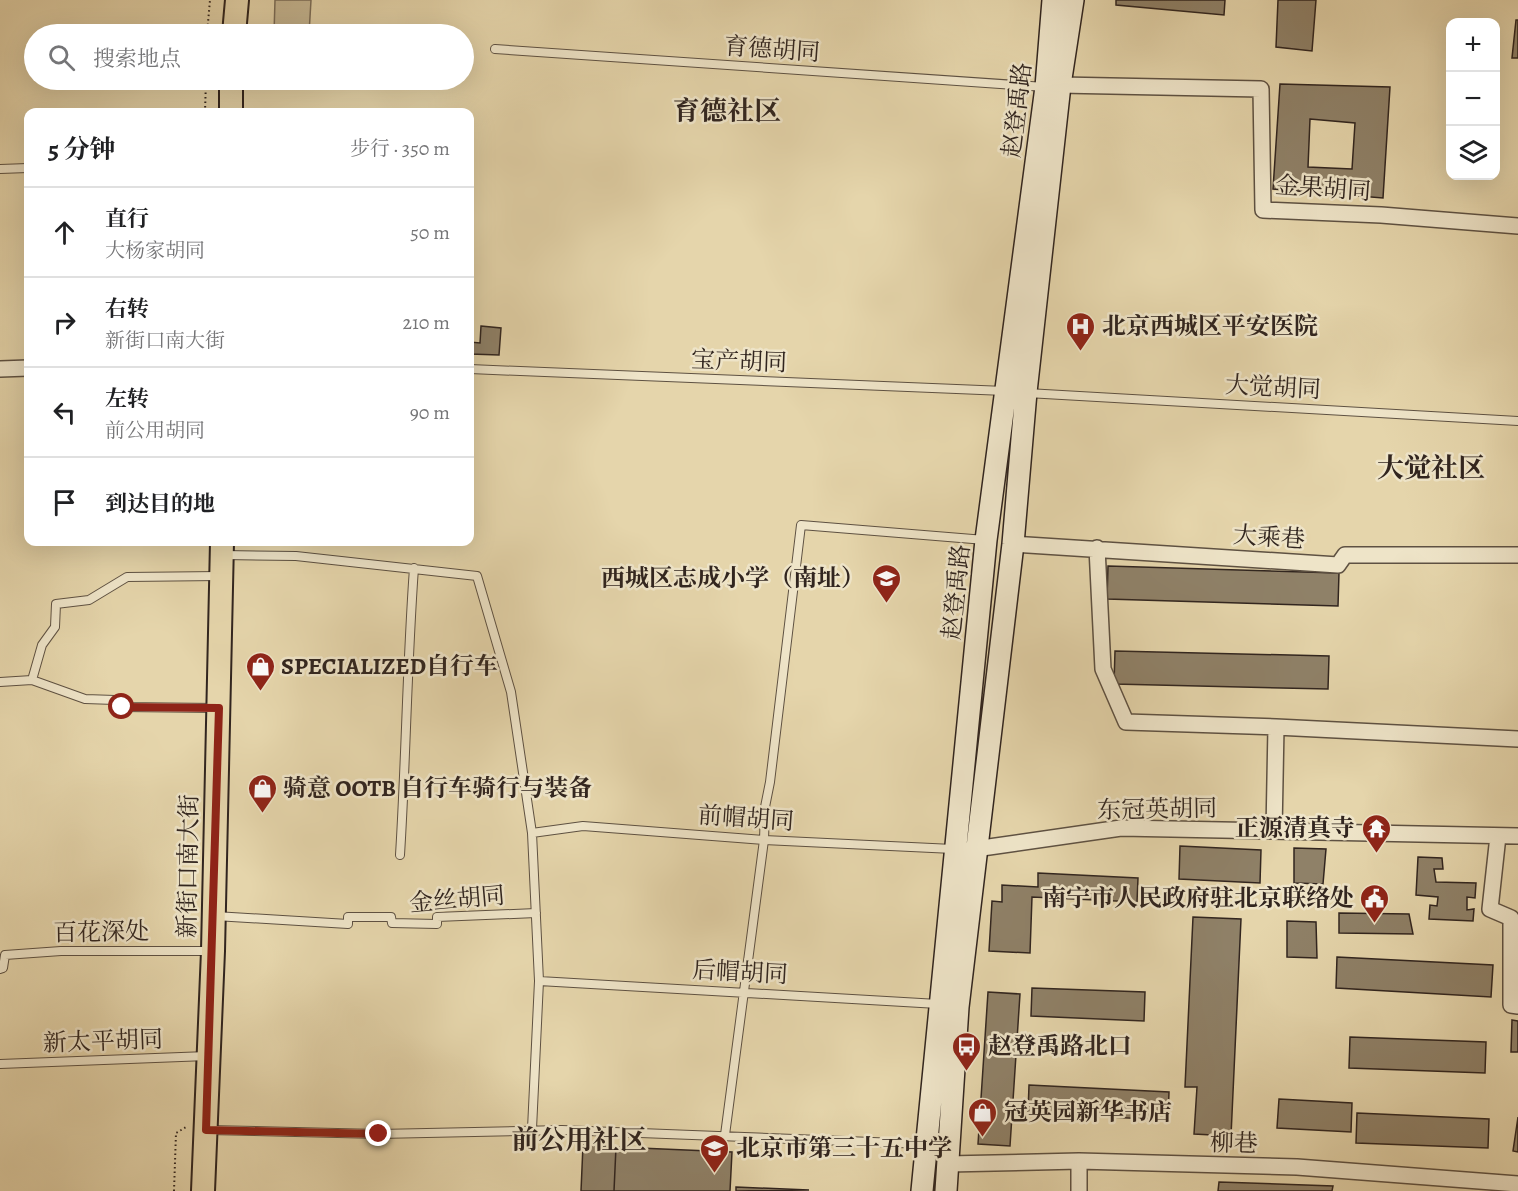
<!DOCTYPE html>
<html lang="zh">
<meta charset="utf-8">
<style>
:root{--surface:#fff;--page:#f2f2f2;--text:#202124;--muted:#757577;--line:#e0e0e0}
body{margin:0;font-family:Alegreya,"Noto Serif SC",serif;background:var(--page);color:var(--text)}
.controls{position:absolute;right:18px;top:18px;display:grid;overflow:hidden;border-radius:12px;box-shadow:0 6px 24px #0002}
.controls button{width:54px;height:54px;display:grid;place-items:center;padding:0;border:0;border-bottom:2px solid var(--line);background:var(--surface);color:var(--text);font:30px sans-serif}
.stop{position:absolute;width:18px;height:18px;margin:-14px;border:4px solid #8f2418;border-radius:50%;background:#fff}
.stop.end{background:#8f2418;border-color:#fff;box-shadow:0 2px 6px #0008}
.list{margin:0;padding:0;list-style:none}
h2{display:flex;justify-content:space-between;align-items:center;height:78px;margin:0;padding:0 24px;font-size:26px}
h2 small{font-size:20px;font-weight:400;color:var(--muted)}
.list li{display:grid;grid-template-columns:39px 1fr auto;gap:18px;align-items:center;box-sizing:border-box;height:90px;padding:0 24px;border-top:2px solid var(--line)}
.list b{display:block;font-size:22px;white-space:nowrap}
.list p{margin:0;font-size:20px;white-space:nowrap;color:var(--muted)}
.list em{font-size:20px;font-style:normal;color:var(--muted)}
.icon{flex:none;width:33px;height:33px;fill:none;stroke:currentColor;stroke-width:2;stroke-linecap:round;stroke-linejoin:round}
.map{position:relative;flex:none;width:1518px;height:1191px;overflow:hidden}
.search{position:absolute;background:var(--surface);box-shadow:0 6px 24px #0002;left:24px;top:24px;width:450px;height:66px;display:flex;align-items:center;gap:15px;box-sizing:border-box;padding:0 21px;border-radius:33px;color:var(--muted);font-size:22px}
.panel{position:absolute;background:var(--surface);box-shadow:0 6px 24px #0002;left:24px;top:108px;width:450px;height:438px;border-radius:12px}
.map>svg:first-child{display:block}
</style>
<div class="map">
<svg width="1518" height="1191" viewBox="0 0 1518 1191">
<rect width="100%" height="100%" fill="#e5d5ab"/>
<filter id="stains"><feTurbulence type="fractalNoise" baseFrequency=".00333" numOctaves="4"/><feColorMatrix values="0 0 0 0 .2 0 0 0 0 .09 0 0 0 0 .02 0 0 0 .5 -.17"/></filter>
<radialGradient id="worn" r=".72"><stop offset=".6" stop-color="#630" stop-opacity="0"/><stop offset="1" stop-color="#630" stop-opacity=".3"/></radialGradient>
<!-- green -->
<path fill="#c6b793" stroke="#7c6e59" stroke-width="1.5" d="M275,0H311L309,34H274Z"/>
<!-- building -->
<path fill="#8f8168" stroke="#31251f" stroke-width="1.5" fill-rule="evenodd" d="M1116,0H1225L1224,15L1116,5Z
M1278,0H1316L1312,51L1276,47Z
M1516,20H1518V58H1512Z
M1280,84L1390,87L1383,198L1273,189ZM1310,119L1355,123L1352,169L1308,167Z
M481,326L501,328L499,355L470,354V342L480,343Z
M1108,566L1339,573L1338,606L1107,599Z
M1115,651L1329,656L1328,689L1114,684Z
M1180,846L1261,850L1260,883L1179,879Z
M1294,848L1326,849L1323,884L1294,883Z
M1418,857L1442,858L1443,869H1434L1436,882L1476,883L1475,898L1467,897V910L1474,909L1473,921L1429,919L1430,905L1437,906L1438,897L1416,895Z
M1038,873L1138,878L1137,902L1032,897L1030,953L989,951L992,901L1002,902V885L1038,887Z
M1339,913L1409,914L1413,934L1339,933Z
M1193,917L1241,919L1231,1136L1194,1134L1197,1087H1185Z
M1287,921L1316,922L1317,958L1287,957Z
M1337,957L1493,965L1491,997L1336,988Z
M1032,988L1145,992L1144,1021L1031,1016Z
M988,992L1020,994L1010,1146L978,1144Z
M1512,1020L1518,1021V1052H1511Z
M1350,1037L1486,1042L1485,1073L1349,1068Z
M1029,1085L1169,1092L1168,1120L1028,1113Z
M1279,1099L1352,1103L1351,1132L1277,1128Z
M1357,1113L1489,1119L1488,1148L1356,1143Z
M1518,1117V1152L1513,1151Z
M583,1145L616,1147L614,1191H581Z
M616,1147L732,1152L730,1191H614Z
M1219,1182L1333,1186L1332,1191H1218Z
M736,1187L809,1190L736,1191Z"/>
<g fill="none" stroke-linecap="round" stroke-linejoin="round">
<defs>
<path id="lane" d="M495,49L1045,87
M0,169L28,168
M470,369L1005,391
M1027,393L1518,421
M223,555L296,556L477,576L511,692L532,833L539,981L532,1129
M32,680L42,645L55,627L56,604L89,600L127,577L219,576
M0,682L32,680L85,699L115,700L122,707L217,708
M532,833L583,826L764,840L953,849
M400,855C406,759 407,664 414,568
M215,916L348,924V917H391L392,923L437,924V917L536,913
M0,969L3,968L5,955L61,951H212
M539,981L938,1004
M0,1064L207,1056
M208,1130L379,1134L562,1130L924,1144
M725,1135L764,840L765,807L770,782L801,525L985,540"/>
<path id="street" d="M1060,85L1261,89L1263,210L1381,215L1518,226
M0,369L28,368
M1013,544L1338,565L1345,555H1518
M1097,548L1103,669L1126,722L1276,727L1274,831
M1276,727L1518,739
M1498,836L1490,909L1511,918V1005L1518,1006
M968,850L1121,828L1518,836
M948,1164L1079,1161L1297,1167L1518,1184
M1079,1191V1161"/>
<path id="secondary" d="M922,1191L986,540L1046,87L1053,0
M946,1191L958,1007L1013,544L1026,392L1060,85L1073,0"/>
<path id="primary" d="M234,34L237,0
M231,112V80
M203,1191L213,951L222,542"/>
</defs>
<!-- lane casing -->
<use href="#lane" stroke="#5e5142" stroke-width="10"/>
<!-- street casing -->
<use href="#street" stroke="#5e5142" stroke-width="18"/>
<!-- secondary casing -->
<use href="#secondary" stroke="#31251f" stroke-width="24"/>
<!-- primary casing -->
<use href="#primary" stroke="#31251f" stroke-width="26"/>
<!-- path -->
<path stroke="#31251f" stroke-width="2" stroke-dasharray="1.5 3" stroke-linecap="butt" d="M207,34L210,0
M205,112L206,80
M174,1191L176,1133L188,1126"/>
<!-- lane -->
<use href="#lane" stroke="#eee4c8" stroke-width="8"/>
<!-- street -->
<use href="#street" stroke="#eee4c8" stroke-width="15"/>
<!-- secondary -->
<use href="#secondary" stroke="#eee4c8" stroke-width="21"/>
<!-- primary -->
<use href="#primary" stroke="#e5d5ab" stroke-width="22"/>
</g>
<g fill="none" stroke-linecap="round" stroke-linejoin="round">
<!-- route -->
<path stroke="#8f2418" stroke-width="8" d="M122,707L219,708L206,1130L379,1134"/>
</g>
<!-- icons -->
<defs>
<symbol id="hospital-pin" viewBox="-11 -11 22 30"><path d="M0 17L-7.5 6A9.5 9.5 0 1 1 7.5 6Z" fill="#8f2418" stroke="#eee4c8"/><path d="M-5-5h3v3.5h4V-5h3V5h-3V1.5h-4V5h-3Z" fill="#fff"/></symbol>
<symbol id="school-pin" viewBox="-11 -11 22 30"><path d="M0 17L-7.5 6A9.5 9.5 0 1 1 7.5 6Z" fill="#8f2418" stroke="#eee4c8"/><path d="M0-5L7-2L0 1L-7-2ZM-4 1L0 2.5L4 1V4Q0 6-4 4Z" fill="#fff"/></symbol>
<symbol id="shop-pin" viewBox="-11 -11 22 30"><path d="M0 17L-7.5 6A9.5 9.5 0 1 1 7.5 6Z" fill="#8f2418" stroke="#eee4c8"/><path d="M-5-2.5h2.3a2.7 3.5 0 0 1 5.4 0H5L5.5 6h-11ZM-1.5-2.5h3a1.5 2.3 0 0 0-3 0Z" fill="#fff"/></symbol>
<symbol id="temple-pin" viewBox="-11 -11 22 30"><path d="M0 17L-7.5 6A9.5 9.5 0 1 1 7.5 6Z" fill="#8f2418" stroke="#eee4c8"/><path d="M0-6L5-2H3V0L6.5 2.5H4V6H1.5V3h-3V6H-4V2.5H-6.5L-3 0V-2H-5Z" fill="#fff"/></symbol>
<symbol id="civic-pin" viewBox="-11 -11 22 30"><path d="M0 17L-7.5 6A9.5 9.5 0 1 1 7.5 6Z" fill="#8f2418" stroke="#eee4c8"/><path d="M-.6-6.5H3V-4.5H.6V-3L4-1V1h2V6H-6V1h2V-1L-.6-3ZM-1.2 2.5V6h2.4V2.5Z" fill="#fff"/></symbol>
<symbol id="bus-pin" viewBox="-11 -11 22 30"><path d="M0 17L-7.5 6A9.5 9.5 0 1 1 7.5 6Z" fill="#8f2418" stroke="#eee4c8"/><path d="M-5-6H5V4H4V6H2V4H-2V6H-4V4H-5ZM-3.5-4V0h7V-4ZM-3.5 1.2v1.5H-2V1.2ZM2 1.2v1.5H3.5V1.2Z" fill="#fff"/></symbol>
</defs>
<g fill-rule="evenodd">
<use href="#hospital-pin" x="1064" y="310" width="33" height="45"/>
<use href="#school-pin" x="870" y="562" width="33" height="45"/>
<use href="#shop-pin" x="244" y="650" width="33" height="45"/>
<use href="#shop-pin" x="246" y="772" width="33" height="45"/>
<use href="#temple-pin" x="1360" y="812" width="33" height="45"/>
<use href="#civic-pin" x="1358" y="882" width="33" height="45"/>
<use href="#bus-pin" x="950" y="1030" width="33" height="45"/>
<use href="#shop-pin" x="966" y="1096" width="33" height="45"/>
<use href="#school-pin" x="698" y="1132" width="33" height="45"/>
</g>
<g text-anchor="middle" stroke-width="5" stroke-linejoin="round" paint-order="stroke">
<!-- street labels -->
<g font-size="24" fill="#31251f" stroke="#eee4c8">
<text transform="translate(772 49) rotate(4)" y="8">育德胡同</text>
<text transform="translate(1017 110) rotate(-83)" y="8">赵登禹路</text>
<text transform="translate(1323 188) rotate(4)" y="8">金果胡同</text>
<text transform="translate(739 361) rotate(2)" y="8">宝产胡同</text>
<text transform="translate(1273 387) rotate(3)" y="8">大觉胡同</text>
<text transform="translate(1269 537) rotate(4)" y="8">大乘巷</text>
<text transform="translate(956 592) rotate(-84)" y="8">赵登禹路</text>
<text transform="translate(1157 809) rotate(-1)" y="8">东冠英胡同</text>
<text transform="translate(746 818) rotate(4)" y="8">前帽胡同</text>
<text transform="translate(188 866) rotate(-89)" y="8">新街口南大街</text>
<text transform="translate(457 899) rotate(-5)" y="8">金丝胡同</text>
<text transform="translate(101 932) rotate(-1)" y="8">百花深处</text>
<text transform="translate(740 972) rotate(3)" y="8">后帽胡同</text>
<text transform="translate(103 1041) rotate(-2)" y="8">新太平胡同</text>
<text transform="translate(1234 1143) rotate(1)" y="8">柳巷</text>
</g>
<!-- poi labels -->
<g font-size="24" font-weight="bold" fill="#31251f" stroke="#eee4c8" text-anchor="start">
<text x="1102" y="334">北京西城区平安医院</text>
<text x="865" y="586" text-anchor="end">西城区志成小学（南址）</text>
<text x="281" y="674">SPECIALIZED自行车</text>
<text x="283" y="796">骑意 OOTB 自行车骑行与装备</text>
<text x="1355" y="836" text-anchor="end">正源清真寺</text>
<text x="1354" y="906" text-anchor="end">南宁市人民政府驻北京联络处</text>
<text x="988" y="1054">赵登禹路北口</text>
<text x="1004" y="1120">冠英园新华书店</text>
<text x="736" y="1156">北京市第三十五中学</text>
</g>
<!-- quarter labels -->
<g font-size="27" font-weight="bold" fill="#31251f" stroke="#eee4c8">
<text x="727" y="120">育德社区</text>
<text x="1431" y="477">大觉社区</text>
<text x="579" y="1149">前公用社区</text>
</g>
</g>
<rect width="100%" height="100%" filter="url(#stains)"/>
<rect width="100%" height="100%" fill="url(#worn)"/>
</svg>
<div class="controls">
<button>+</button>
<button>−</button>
<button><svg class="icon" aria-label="layers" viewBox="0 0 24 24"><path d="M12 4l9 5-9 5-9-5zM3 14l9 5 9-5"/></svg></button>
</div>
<div class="stop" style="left:122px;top:707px"></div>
<div class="stop end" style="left:379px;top:1134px"></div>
<div class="search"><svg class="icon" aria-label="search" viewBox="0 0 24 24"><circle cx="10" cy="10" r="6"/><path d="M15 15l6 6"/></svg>搜索地点</div>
<section class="panel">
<h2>5 分钟<small>步行 · 350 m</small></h2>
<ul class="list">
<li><svg class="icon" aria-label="ahead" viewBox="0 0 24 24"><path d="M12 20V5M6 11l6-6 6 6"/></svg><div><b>直行</b><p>大杨家胡同</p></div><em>50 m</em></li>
<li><svg class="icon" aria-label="right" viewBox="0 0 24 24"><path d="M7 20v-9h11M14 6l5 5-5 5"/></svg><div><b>右转</b><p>新街口南大街</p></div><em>210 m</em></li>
<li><svg class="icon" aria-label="left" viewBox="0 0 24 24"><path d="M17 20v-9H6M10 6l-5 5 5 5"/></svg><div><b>左转</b><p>前公用胡同</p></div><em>90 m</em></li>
<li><svg class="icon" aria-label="arrive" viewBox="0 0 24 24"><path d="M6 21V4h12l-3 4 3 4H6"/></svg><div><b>到达目的地</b></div></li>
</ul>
</section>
</div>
